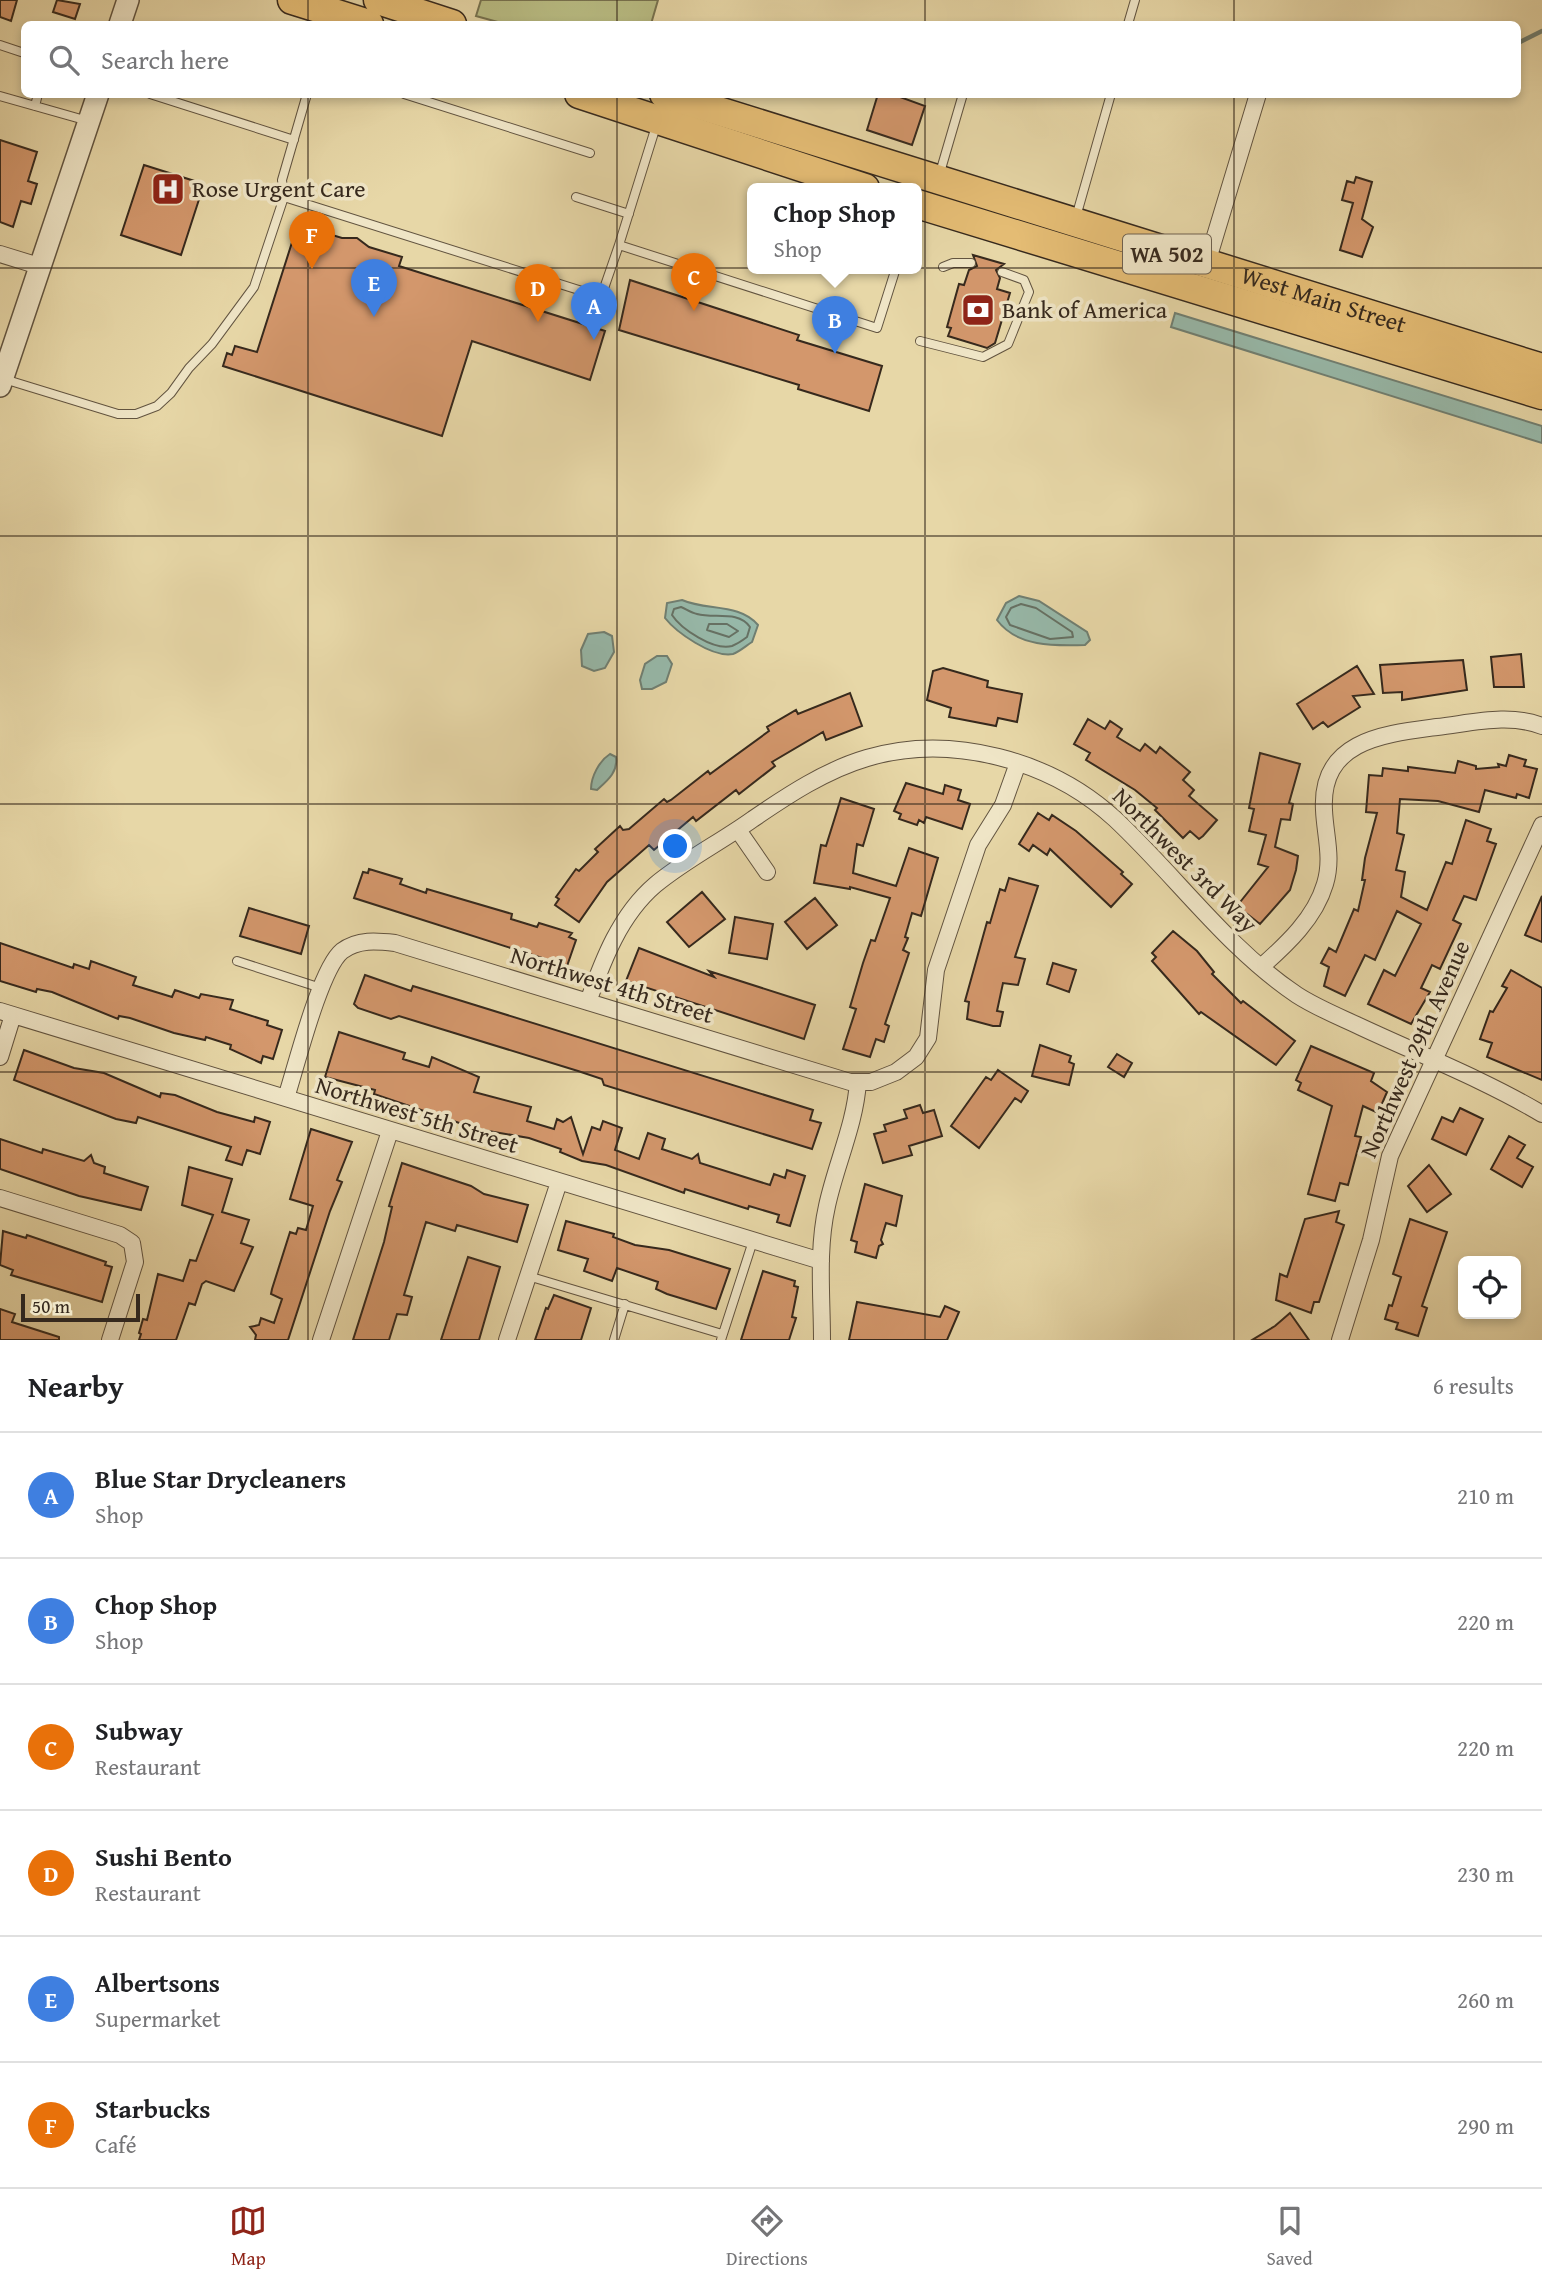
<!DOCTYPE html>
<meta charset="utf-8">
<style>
:root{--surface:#fff;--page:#f2f2f2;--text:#202124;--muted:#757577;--line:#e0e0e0;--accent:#8f2418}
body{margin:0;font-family:"Gentium Book Plus",serif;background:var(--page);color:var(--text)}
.controls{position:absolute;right:21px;bottom:21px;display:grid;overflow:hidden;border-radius:10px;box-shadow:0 4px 10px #0003}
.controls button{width:63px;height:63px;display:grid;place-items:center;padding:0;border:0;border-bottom:2px solid var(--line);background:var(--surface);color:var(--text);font:35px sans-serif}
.scale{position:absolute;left:21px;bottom:18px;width:119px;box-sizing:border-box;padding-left:7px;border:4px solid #36291d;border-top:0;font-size:19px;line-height:24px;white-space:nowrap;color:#36291d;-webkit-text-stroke:5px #efe5c6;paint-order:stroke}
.you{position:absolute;left:676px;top:847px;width:24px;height:24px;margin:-18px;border:5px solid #fff;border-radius:50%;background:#1a73e8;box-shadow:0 0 0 10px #1a73e833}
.badge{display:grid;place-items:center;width:46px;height:46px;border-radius:50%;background:var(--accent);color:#fff;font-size:23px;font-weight:700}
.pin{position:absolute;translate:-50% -58px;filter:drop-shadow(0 2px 4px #0008)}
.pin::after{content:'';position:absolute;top:37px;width:24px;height:21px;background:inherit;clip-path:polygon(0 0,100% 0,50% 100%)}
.popup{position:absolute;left:747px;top:183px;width:175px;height:91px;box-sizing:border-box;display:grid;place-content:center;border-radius:10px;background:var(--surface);filter:drop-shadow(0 2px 5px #0005);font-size:23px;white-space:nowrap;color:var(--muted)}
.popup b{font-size:26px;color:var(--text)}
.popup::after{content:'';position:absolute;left:50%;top:100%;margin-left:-14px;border:14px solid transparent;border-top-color:var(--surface)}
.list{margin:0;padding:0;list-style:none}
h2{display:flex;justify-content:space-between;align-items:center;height:91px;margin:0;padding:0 28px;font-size:30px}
h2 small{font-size:23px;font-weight:400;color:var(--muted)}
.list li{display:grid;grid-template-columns:46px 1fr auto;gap:21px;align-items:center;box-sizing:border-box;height:126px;padding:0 28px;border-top:2px solid var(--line)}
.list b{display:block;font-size:26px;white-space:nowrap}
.list p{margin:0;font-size:23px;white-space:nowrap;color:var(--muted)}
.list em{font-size:23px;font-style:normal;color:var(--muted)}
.icon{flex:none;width:38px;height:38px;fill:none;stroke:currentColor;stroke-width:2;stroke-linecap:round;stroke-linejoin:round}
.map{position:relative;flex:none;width:1542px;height:1340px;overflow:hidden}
.search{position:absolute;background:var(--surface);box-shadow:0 4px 10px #0003;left:21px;right:21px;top:21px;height:77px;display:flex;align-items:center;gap:18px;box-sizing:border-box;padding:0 24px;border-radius:10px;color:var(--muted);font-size:26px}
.sheet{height:847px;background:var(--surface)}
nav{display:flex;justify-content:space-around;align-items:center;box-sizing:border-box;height:98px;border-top:2px solid var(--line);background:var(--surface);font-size:19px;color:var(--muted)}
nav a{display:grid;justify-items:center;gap:4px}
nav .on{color:var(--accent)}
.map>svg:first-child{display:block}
</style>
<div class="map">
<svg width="1542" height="1340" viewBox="0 0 1542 1340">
<rect width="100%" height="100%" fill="#e7d7a7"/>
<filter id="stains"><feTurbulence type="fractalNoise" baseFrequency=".00286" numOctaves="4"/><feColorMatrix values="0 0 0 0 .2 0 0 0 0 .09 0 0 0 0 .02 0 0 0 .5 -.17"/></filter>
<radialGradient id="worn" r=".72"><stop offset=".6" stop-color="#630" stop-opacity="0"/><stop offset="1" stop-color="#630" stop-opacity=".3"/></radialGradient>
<!-- green -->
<path fill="#b9bd84" stroke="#787350" stroke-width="2" d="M481,0H658L651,24H505L476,16Z"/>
<!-- water -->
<path fill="#97b9aa" stroke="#707f72" stroke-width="2" d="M1175,313L1542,426V443L1171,327Z
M1019,596L1039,601L1087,632L1090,640L1085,645C1054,646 1017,647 997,620L1006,603Z
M682,600C707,611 739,603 758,625L752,642C747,645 739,652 733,654C712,658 676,632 665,618L667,603Z
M604,632L612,636L614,652L605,668L594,671L582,666L581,650L588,634Z
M657,656H667L672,664L666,682L652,689H642L640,680L645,664Z
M610,754L616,757C618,772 608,780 597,790L591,789C591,777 599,761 610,754Z"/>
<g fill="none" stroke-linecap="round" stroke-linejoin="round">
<!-- shore -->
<path stroke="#667164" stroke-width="2" d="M1021,604L1036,608L1072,632L1073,637L1050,639L1010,625L1006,617L1011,608Z
M681,607C686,609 691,613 697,614C714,619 738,610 750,627L747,637C743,640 737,644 732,646C714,651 681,629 672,615L674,609Z
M709,624H727L738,631L729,637L707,630Z"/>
<!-- stream -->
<path stroke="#707f72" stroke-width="4.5" d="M1518,43L1542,31"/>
</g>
<!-- building -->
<path fill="#d3976c" stroke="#36291d" stroke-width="2" d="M0,0H17L11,21L0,17Z
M57,0L80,4L75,19L53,12Z
M878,94H892L925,106L912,145L867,130Z
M0,140L37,152L28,181L37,184L31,204L21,201L13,227L0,222Z
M144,165L204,184L181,255L121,235Z
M1356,177L1372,182L1362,219L1373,227L1362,257L1340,250L1353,203L1342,200L1347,181L1354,183Z
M309,228L342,238H357L369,247L402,257L399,266L605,331L590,380L472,341L442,436L223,366L227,353L232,355L235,346L257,352L295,233L306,237Z
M973,255L1004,264L996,270L1000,278L997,289L1010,293L995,343L987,348L948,336L951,328L947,327L959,284L964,285L969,270L977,266Z
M630,280L799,335L797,340L882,366L869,411L798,389L799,385L619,330Z
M1521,654L1524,687H1494L1491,657Z
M1463,660L1467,690L1402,700V692L1383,693L1380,665Z
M1357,666L1374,694L1353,696L1360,707L1328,727L1323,722L1313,729L1297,704Z
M943,668L988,681L987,687L1022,694L1017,722L998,718L996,726L949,717L951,708L927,700L933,671Z
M850,693L862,726L826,740L823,732L772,762L775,766L739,794L736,790L696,821L693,817L654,850L649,845L607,882L579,922L555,905L559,899L556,897L576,869L579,871L598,852L595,849L620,826L623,830L629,829L664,799L667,802L671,800L708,771L710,774L769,731L767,727L796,710L798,714Z
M1088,719L1105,729L1110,721L1122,729L1117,737L1140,751L1145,744L1156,753L1160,747L1190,772L1183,780L1194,790L1189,796L1217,820L1203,836L1199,839L1190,831L1183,838L1155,810L1157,808L1135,790L1086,760L1090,753L1074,744Z
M1260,753L1300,764L1289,803L1293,804L1290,820L1281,819L1275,847L1298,856L1296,870L1290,890L1260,924L1237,906L1268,867L1258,864L1266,835L1249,831L1254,809L1249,808Z
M1509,755L1526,760L1524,766L1537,769L1529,798L1517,794L1516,798L1485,790L1479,812L1438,801L1400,799L1397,833L1404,835L1396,870L1405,872L1401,897L1427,910L1446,862L1452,864L1466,820L1491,829L1487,841L1496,844L1476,900L1464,896L1453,920L1461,924L1440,969L1432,965L1421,988L1430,992L1411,1024L1368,1004L1384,970L1395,976L1421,924L1397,911L1375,960L1365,955L1345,996L1324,986L1329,967L1321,963L1329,948L1336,952L1354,909L1358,911L1365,880H1362L1365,858L1377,813L1366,812L1369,775L1382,776L1383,768L1408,771V767L1455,773L1458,761L1476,766V769L1499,767L1498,764L1506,766Z
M906,783L943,794L945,785L961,790L958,800L970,804L962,829L926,817L924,823L919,820L917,825L899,819L901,814L894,811Z
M841,798L874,809L863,846L857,844L853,873L896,886L909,848L938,858L921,916L912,913L905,937L908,938L903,950L909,953L885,1024L889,1026L884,1042L876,1039L870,1057L843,1049L856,1009L850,1007L863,963L871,940L875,941L890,898L850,887V889L814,883L821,845L826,846Z
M1038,813L1049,820L1052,815L1076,831L1123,872L1121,874L1132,884L1111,907L1050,849L1047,855L1033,845L1029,851L1019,844Z
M369,869L402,879L400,884L426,893L427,889L512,914L511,919L537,927L539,923L572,933L569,937L576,940L567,966L354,898L363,872L368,873Z
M1009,878L1038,886L1015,957L1025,959L1018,985L1003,983L997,1011L1003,1012L1000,1026H993L967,1019L969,1002L965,1001L987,922L990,923L1000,889L1005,891Z
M702,892L725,919L689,947L667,922Z
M1542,896V942L1525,935Z
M815,898L837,925L807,949L785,922Z
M249,908L309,926L301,954L240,936Z
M735,917L773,924L767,959L729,953Z
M1173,931L1197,951L1214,972L1212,974L1241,1003L1243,1001L1295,1041L1276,1065L1201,1012L1199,1014L1152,961L1156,957L1152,953Z
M0,943L73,968L74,964L89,969L91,961L136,977L133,985L172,997L175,990L199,998L201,994L233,1000L230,1009L268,1021L267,1025L282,1030L273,1059L263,1056L261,1063L230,1049L231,1045L206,1037L205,1040L174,1033L130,1018L119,1016L118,1019L52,992L37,989L36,992L0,981Z
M639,948L714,977L709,971L815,1005L804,1039L626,981Z
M1053,963L1076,970L1069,992L1047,984Z
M1511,970L1542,988V1080L1487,1057L1492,1043L1480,1039L1490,1011L1493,1012L1507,988L1502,986Z
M365,975L411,991L413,986L462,1001L813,1110L810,1120L821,1123L812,1149L604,1085L602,1079L578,1071L399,1016L391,1019L358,1008L354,1004Z
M339,1032L405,1053L403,1059L429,1067L432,1057L479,1077L474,1092L531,1107L527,1121L554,1129L557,1119L563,1122L571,1117L583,1154L592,1127L600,1130L603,1121L622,1128L615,1150L639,1159L648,1133L665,1139L662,1149L692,1159L698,1154L700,1163L770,1185L774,1174L785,1178L787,1170L805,1176L790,1226L777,1222L779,1215L749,1206L748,1209L685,1189L684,1193L606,1165L582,1161L560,1152L561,1149L529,1138L477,1129L374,1094L375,1090L325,1077Z
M1040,1045L1071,1056L1069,1062L1074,1064L1069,1085L1032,1076Z
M1311,1046L1374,1073L1371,1081L1387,1092L1378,1113L1363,1106L1355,1136L1361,1137L1348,1185L1340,1183L1335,1201L1308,1194L1332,1106L1298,1090L1301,1083L1296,1080Z
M24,1050L74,1068L104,1073L160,1097L161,1093L175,1095L217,1112L254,1122L255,1117L270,1122L260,1154L247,1150L242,1165L226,1160L231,1147L138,1117L136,1123L116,1119L14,1080Z
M1117,1054L1132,1063L1124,1077L1108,1067Z
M998,1070L1028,1091L1021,1102L1015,1098L979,1148L951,1126L986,1077L991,1080Z
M920,1105L923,1113L934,1110L942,1136L909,1146L912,1155L883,1163L874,1134L886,1131L884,1125L907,1118L904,1110Z
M1460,1108L1483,1119L1466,1155L1432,1139L1442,1117L1453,1122Z
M311,1129L352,1142L337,1180L342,1182L330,1211L288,1340H255L256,1335L250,1327L259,1325L261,1318L274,1323L282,1299L271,1294L272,1289L290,1232L296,1234L298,1228L306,1230L313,1206L290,1199Z
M1509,1136L1525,1145L1517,1158L1533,1167L1522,1187L1491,1169Z
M0,1139L42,1153L43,1149L84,1161L91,1155L94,1163L105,1167L104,1173L148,1187L141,1210L79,1196L0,1169Z
M402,1163L471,1186L484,1194L528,1205L517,1242L457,1225L455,1231L426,1222L404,1295L412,1297L407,1315L397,1314L389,1340H353L384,1242L392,1207L389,1206Z
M1429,1165L1451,1194L1427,1212L1408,1186Z
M189,1167L232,1179L222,1212L249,1220L241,1243L253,1247L234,1291L206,1281L202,1284L195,1305L189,1303L176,1340H139L141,1334L139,1333L143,1319L147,1320L158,1274L183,1281L190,1260L196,1261L213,1215L182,1205Z
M865,1184L902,1196L896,1226L886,1223L881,1240L883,1244L879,1246L876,1258L855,1252L857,1242L851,1240Z
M1339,1211L1336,1222L1344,1225L1319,1302H1314L1311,1313L1276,1300L1280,1274L1287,1277L1305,1219Z
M1410,1219L1447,1232L1422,1306L1427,1308L1418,1336L1396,1329L1398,1323L1385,1319L1389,1305L1392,1306L1401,1277L1393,1274Z
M566,1221L614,1234L613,1237L635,1245L669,1250L730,1269L716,1309L667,1294L656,1289L658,1282L617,1268L612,1281L584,1271L588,1259L558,1250Z
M3,1231L26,1238L27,1235L106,1262L105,1265L112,1267L102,1302L11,1275L13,1270L0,1265Z
M468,1257L500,1267L479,1340H441Z
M763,1271L795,1281L794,1286L798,1287L792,1317L796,1318L789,1340H741Z
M554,1295L591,1308L581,1340H535L546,1308L548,1309Z
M857,1302L940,1317L945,1306L959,1312L947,1340H849Z
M0,1309L15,1314L12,1322L59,1337V1340H0Z
M1290,1313L1309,1340H1252L1275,1326Z"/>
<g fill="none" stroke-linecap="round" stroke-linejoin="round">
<defs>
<path id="service" d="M1128,24L1135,0
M0,45L24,53
M150,94L294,140
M404,94L590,153
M0,96L88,121
M35,106L38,94
M657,123L619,245L877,328L896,268
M939,176L963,94
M284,197L601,297L619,245
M576,197L629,214
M1076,217L1111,94
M943,267L953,263H971
M920,341L983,357L1008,344L1029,292L1024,280L1002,272
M4,379L118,414H136L157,406L171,393L189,368L212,344L254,287L284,197L282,180L307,94
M237,961L321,988
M528,1276L722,1334
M614,1340L625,1304
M721,1340L753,1241"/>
<path id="minor" d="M0,254L39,266
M1206,266L1258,94
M738,830L767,872
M1261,967C1287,944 1315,918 1325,884C1333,858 1325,835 1324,810C1320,740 1384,734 1437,727C1472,723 1509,713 1542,726
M588,1002C603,960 620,915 655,885C685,860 721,842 753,819C788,795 826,770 867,758C951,733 1051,760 1115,819C1176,876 1228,949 1297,995C1317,1008 1340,1017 1361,1027C1421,1055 1485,1080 1542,1114
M0,1011L821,1261
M0,1057L13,1015
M286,1098C296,1067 320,969 342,951C358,939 377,941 395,943L850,1082H858
M0,1198L120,1235L132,1243L135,1262L110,1340
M321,1340L390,1131
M507,1340L559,1182
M822,1340C822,1296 817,1250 827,1206C836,1164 855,1125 858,1082H871L896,1072L916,1057L928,1038L936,970L978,845L1003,805L1018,763
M1340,1340L1371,1240L1390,1156L1542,825"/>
<path id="tertiary" d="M120,24L128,0
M0,386L98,94"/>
<g id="trunk">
<path d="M292,0L369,24"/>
<path d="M378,0L452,24"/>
<path d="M579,94L865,188"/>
<path id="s1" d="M664,94L1542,368"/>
<path d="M917,204L1542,395"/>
</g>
</defs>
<!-- service casing -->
<use href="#service" stroke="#625440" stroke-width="10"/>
<!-- minor casing -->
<use href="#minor" stroke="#625440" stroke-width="18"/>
<!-- tertiary casing -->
<use href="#tertiary" stroke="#625440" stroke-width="24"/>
<!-- trunk casing -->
<use href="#trunk" stroke="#36291d" stroke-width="31"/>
<!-- service -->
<use href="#service" stroke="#efe5c6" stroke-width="8"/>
<!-- minor -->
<use href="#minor" stroke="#efe5c6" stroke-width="16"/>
<!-- tertiary -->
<use href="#tertiary" stroke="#efe5c6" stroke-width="21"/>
<!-- trunk -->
<use href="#trunk" stroke="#e4bc74" stroke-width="28"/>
</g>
<!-- grid -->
<path fill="none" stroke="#36291d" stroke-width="2" stroke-opacity="0.55" d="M308,0V24M617,0V24M925,0V24M1234,0V24M308,94V1340M617,94V1340M925,94V1340M1234,94V1340M0,268H1542M0,536H1542M0,804H1542M0,1072H1542"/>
<!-- icons -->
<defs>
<symbol id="hospital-square" viewBox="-11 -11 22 22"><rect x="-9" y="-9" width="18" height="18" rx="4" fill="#8f2418" stroke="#efe5c6"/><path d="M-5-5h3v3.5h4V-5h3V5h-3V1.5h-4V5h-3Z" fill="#fff"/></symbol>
<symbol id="bank-square" viewBox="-11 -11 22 22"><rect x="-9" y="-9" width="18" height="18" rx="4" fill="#8f2418" stroke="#efe5c6"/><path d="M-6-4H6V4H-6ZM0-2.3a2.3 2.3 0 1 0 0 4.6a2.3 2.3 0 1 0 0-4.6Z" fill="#fff"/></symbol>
</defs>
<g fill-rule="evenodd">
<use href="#hospital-square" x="149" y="170" width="38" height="38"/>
<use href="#bank-square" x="959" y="291" width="38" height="38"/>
</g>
<g text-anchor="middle" stroke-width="7" stroke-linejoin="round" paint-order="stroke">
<!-- shield labels -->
<rect fill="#efe5c6" stroke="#6e6150" stroke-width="2" x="1123" y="234.5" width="88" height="39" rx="5"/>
<g font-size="23" font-weight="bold" fill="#36291d">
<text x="1167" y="262">WA 502</text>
</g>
<!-- poi labels -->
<g font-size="24" fill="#36291d" stroke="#efe5c6" text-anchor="start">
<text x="192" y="197">Rose Urgent Care</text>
<text x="1002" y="318">Bank of America</text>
</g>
<!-- street labels -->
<g font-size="24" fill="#36291d" stroke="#efe5c6">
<text dy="8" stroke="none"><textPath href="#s1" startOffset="691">West Main Street</textPath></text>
<text transform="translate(1185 860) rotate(45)" y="8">Northwest 3rd Way</text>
<text transform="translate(612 985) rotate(17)" y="8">Northwest 4th Street</text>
<text transform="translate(1415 1049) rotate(-66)" y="8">Northwest 29th Avenue</text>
<text transform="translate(417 1115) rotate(17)" y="8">Northwest 5th Street</text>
</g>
</g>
<rect width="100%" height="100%" filter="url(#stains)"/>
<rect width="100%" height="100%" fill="url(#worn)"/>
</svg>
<div class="controls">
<button><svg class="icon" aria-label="locate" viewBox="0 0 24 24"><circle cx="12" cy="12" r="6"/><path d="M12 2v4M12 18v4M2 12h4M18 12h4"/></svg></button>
</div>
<div class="scale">50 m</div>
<div class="you"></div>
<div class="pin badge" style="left:594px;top:340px;background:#3f7fe0">A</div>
<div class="pin badge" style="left:835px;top:354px;background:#3f7fe0">B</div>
<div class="popup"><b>Chop Shop</b>Shop</div>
<div class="pin badge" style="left:694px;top:311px;background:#e8710a">C</div>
<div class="pin badge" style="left:538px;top:322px;background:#e8710a">D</div>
<div class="pin badge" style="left:374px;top:317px;background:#3f7fe0">E</div>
<div class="pin badge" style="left:312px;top:269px;background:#e8710a">F</div>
<div class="search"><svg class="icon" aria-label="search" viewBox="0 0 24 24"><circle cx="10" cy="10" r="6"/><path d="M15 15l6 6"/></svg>Search here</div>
</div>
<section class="sheet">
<h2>Nearby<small>6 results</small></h2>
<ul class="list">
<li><span class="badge" style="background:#3f7fe0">A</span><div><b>Blue Star Drycleaners</b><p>Shop</p></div><em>210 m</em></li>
<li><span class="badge" style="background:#3f7fe0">B</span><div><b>Chop Shop</b><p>Shop</p></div><em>220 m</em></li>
<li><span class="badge" style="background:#e8710a">C</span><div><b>Subway</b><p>Restaurant</p></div><em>220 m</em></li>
<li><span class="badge" style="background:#e8710a">D</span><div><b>Sushi Bento</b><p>Restaurant</p></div><em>230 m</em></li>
<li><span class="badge" style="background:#3f7fe0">E</span><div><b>Albertsons</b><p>Supermarket</p></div><em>260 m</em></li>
<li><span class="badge" style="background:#e8710a">F</span><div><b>Starbucks</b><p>Café</p></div><em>290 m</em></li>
</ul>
</section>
<nav>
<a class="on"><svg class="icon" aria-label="map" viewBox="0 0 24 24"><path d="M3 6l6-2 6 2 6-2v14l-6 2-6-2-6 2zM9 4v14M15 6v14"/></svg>Map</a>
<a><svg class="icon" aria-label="directions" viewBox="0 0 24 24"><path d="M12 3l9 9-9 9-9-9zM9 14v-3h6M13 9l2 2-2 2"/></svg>Directions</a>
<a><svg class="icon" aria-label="saved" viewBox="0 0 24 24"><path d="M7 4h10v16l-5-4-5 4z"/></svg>Saved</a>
</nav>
